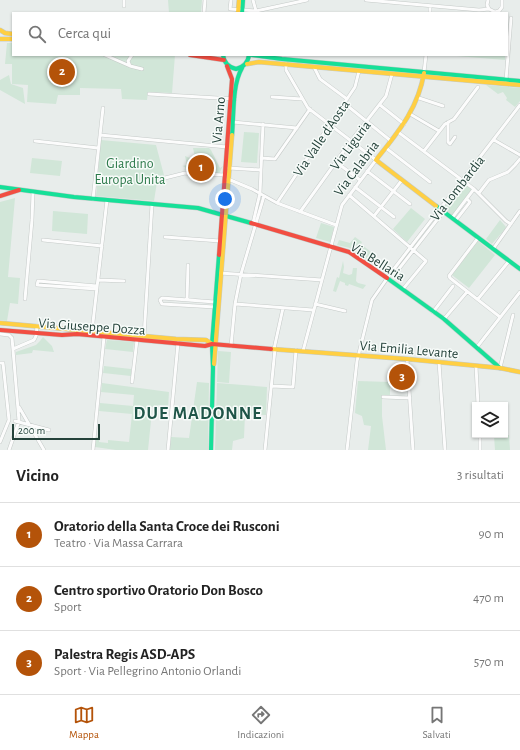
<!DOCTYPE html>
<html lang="it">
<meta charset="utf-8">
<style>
:root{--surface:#fff;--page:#f6f6f6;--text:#222;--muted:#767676;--line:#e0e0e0;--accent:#b45309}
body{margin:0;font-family:"Alegreya Sans",sans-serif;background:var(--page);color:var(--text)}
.controls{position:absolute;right:12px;bottom:12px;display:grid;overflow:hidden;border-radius:0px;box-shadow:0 1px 3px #0004}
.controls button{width:36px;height:36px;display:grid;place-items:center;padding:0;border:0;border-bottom:1px solid var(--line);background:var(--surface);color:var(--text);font:20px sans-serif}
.scale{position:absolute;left:12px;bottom:10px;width:88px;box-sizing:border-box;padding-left:4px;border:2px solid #24423a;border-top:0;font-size:11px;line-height:14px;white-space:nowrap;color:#24423a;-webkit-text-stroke:3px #f7fbf9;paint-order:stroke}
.you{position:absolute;left:225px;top:199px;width:14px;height:14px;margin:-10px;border:3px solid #fff;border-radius:50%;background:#1a73e8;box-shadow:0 0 0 6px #1a73e833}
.badge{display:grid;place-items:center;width:26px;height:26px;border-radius:50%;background:var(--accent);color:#fff;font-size:13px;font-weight:700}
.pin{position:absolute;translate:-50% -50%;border:2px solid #fff;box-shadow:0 1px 4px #0006}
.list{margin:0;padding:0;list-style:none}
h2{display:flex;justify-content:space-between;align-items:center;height:52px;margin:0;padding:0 16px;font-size:17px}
h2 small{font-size:13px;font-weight:400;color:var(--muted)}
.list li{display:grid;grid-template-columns:26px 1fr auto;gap:12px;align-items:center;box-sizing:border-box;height:64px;padding:0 16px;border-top:1px solid var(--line)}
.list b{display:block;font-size:15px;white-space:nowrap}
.list p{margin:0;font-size:13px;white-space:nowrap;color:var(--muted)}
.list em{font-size:13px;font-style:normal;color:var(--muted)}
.icon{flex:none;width:22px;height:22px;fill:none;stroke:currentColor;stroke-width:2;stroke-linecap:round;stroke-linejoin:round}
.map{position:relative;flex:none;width:520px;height:450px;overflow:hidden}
.search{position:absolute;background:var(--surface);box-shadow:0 1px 3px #0004;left:12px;right:12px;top:12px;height:44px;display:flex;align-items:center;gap:10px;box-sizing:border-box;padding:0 14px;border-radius:0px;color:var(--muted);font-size:15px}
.sheet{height:244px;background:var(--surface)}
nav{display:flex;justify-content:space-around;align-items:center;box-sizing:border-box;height:56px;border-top:1px solid var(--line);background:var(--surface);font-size:11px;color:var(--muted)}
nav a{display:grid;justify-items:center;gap:2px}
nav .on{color:var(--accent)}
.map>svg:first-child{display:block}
</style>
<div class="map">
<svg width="520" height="450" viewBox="0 0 520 450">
<rect width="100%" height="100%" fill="#e8edeb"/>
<!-- green -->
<path fill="#d1e6d8" d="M168,0H202L201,13H169Z
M7,43H13V55H175L172,93L148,92L147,100L122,99L121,89L80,88V95H58L56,104L27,102L28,85L12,84V64H5Z
M445,55H505V60Z
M9,75L11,84L23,88L25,104L0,90V80Z
M486,85L520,88V101L515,107L506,100L507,98L503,92L498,94Z
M244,132L259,133L257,163L241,162Z
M101,140L156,145L165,179L157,182L154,201L96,196Z
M193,148H209L211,150L220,168L223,166L219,174L203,171H189L188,169L183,170L186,169L185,167L182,166L187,165L185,156L190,158L195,157Z
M32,158L62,161L60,176L30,173Z
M462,180L474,189L452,218L440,209Z
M15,198L8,277L20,278L18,304L10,303L7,321L0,320V202Z
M411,208L425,219L407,242L393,229Z
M53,211L88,214L87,234L52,231Z
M500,220L506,227L505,229L492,244L486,239Z
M321,223L334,227L330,242L316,238Z
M355,237L362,242L361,244L375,255L370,262L350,248L337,245L339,240L350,243Z
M478,241L495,255L469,288L452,275Z
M343,261L344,267L343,273L349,275L352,274L353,268H357L356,281L358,283L366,285L363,289L349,284L348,286L345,285V283L340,281L336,292L333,291L337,277L339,278Z
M43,337L52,346L54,352L33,350L32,353L16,355V352L36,345L40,341Z
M107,340L134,342L133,352L105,349Z
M218,351L231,352L229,383L217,382Z
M104,366L131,369V376L103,373Z
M358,381L390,382V395H382V416L386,450H368L371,426L364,425L362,416L355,413Z
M197,382L209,383L208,450H170L171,437L189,438Z
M102,383L169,392L168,408H165V406L158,405V407H151V410L152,411L148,450H116L95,447L96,437H100L99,442L108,443V440L129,442L132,414L99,411L100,403L133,406L134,395L101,392Z
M217,383L267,387L266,415L245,414L244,438L233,441L232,450H215Z
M509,435L510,450H495L494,436Z"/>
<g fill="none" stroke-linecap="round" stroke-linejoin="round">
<defs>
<path id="street" d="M231,0L230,9L256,11L307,0
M253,0L256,11
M366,0L479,10L489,9
M488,0L487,5L489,9L495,12L499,11L502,7V0
M124,6V0
M204,13L205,0
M430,13V6
M105,55L130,66
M132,55L128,61L130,66L142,69
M286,64V70L308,108L376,160L342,205L303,351
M314,67L320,79L347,99
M424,72L426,55
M506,80L511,18
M149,94L235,99
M272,97L302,99
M419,98L443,106
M344,103L391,141
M380,105L404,124
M410,114L439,131
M233,122L297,128
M448,122V142L450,144L455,137
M398,132L474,189L506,221L511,224
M100,135L227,147
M494,140L520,155
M35,141L98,148
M386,148L430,182
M424,151L445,124L454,119L478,87
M261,158L275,159L310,109
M336,162L360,180
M229,168L261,170
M367,171L410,204
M161,179L185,173L224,175
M228,179L252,189L277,203L336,225
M355,187L394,217
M479,193L489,180L508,172L515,165L520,159
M349,195L426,261L403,289
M93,199L103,108
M277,203L355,87L359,71
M300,212L351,141L386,96L392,74
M374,216L402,180
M452,218L474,189
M456,220L470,202L467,199
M253,223L260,193L263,124
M165,237L220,241
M478,238L449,276L450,278L500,317
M43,240L102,246
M493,249L520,211
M393,270H398L444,211
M220,273L322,280
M98,280L124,281
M97,289L37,285L38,281L97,286
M25,299L32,220L33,192
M478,299L509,261
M187,300L188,265
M235,304L313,310
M315,304L345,311
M215,307L162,304L160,300L162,298L215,302
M433,312L453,286
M444,319L467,292
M92,331L107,200
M0,334L9,335L12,338L19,421L9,450
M144,337L152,204
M231,346L235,304L241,274L264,196
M477,347L520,292
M13,349L34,340L36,336L37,326
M274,349L283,308
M407,359L413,450
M439,362L445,450
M0,363H3L9,420L0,442
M476,366L478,405
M500,368L513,315
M132,382L137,340
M271,386L293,387L296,350
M383,397L410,398
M19,407L44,450
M15,421L49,430
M480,435V450
M93,450L104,337
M168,450L178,343
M265,450L275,349
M347,450L357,361L372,300L393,270L520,105"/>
<path id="fast" d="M242,13L243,0
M223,55C224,63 228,67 236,69C244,67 248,63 249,55
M252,55L282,59L520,81
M232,135C234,115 232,85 242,68
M0,187L74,197L198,208L251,223
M436,206L520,269
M387,278L444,319L500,368
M211,450L213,368L212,344L219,255"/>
<path id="slow" d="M238,13L239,0
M0,30L5,33L13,34
M0,39H13
M247,64L259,62L520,85
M424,73C418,109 398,132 376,160L436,206
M0,323L176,339L206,340L212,344
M271,349L407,359L500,368L520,372
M214,364L232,135"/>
<path id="jam" d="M190,55L224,60
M0,196L19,190
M251,223L349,252L387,278
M219,255L232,79L227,66
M0,330L62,335L77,334L205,346L212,344L271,349"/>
</defs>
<!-- street casing -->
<use href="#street" stroke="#c5cac8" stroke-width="4"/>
<!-- fast casing -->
<use href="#fast" stroke="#c3cbc8" stroke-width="5"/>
<!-- slow casing -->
<use href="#slow" stroke="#c3cbc8" stroke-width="5"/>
<!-- jam casing -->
<use href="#jam" stroke="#c3cbc8" stroke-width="5"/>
<!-- street -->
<use href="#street" stroke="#fcfcfc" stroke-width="3"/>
<!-- fast -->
<use href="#fast" stroke="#16e098" stroke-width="4"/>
<!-- slow -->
<use href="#slow" stroke="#ffcf43" stroke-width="4"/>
<!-- jam -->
<use href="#jam" stroke="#f24e42" stroke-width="4"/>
</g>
<g text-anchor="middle" stroke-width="3" stroke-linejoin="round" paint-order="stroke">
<!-- street labels -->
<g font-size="14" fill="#24423a" stroke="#f7fbf9">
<text transform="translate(218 120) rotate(-85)" y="5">Via Arno</text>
<text transform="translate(321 138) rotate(-56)" y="5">Via Valle d'Aosta</text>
<text transform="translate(350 145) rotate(-53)" y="5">Via Liguria</text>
<text transform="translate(356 168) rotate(-53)" y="5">Via Calabria</text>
<text transform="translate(457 188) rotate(-52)" y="5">Via Lombardia</text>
<text transform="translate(378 261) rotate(32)" y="5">Via Bellaria</text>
<text transform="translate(92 326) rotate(4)" y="5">Via Giuseppe Dozza</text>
<text transform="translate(409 349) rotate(5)" y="5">Via Emilia Levante</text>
</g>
<!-- park labels -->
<g font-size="14" fill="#2d7a4b" stroke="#f7fbf9">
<text x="130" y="168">Giardino<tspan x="130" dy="16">Europa Unita</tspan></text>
</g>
<!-- district labels -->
<g font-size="18" font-weight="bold" letter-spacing="1" fill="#1f5548" stroke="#f7fbf9">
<text x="198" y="419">DUE MADONNE</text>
</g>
</g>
</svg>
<div class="controls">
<button><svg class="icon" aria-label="layers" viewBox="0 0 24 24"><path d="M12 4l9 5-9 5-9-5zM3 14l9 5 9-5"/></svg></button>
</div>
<div class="scale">200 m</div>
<div class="you"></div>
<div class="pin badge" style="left:201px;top:168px">1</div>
<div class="pin badge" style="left:62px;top:72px">2</div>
<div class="pin badge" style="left:402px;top:377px">3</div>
<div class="search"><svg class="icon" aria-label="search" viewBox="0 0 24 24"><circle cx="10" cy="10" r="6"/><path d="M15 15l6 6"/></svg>Cerca qui</div>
</div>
<section class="sheet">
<h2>Vicino<small>3 risultati</small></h2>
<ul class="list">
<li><span class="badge">1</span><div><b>Oratorio della Santa Croce dei Rusconi</b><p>Teatro · Via Massa Carrara</p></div><em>90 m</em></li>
<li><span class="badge">2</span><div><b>Centro sportivo Oratorio Don Bosco</b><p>Sport</p></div><em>470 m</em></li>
<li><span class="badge">3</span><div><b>Palestra Regis ASD-APS</b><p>Sport · Via Pellegrino Antonio Orlandi</p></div><em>570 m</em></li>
</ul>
</section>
<nav>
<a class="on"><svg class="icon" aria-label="map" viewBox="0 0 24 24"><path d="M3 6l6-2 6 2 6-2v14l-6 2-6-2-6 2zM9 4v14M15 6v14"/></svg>Mappa</a>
<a><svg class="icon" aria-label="directions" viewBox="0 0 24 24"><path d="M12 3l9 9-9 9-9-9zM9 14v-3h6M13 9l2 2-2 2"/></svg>Indicazioni</a>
<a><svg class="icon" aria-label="saved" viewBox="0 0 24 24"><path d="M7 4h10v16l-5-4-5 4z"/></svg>Salvati</a>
</nav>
